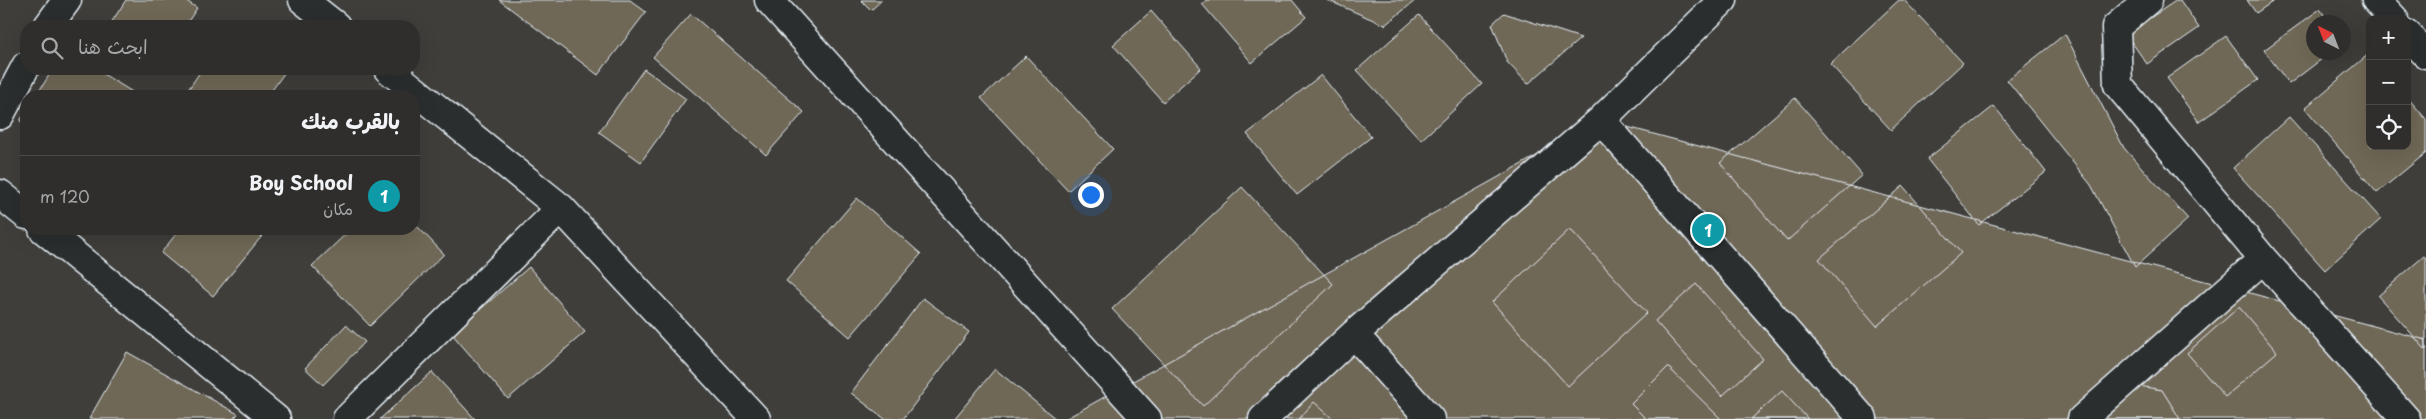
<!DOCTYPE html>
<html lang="ar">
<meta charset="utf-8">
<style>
:root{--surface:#2f2e2c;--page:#3b3a38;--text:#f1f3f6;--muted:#a7a8a9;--line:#4a4a48;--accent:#bca0f2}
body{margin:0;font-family:"Playpen Sans","Playpen Sans Arabic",sans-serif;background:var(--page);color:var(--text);direction:rtl}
.controls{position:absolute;right:15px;top:15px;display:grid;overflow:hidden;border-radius:10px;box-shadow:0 5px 20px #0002}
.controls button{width:45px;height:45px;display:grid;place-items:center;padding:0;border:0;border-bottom:1px solid var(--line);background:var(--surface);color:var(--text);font:25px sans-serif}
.compass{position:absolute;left:2306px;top:15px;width:45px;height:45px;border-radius:50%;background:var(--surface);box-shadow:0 5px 20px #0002;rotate:318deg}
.you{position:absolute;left:1090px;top:194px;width:18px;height:18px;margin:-12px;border:4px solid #fff;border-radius:50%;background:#1a73e8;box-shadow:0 0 0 8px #1a73e833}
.badge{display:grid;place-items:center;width:32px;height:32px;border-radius:50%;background:var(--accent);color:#fff;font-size:16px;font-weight:700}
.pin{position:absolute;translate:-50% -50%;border:2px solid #fff;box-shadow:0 1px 5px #0006}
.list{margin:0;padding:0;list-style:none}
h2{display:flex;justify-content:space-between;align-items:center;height:65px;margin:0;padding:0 20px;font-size:21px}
h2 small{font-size:16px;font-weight:400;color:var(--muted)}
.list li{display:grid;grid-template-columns:32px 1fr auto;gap:15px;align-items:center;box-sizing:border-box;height:80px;padding:0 20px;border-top:1px solid var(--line)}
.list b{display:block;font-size:19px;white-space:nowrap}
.list p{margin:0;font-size:16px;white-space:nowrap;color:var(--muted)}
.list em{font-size:16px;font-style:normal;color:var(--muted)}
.icon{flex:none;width:28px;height:28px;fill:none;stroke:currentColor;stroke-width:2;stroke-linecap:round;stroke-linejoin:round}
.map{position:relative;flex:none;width:2426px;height:419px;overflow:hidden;direction:ltr}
.search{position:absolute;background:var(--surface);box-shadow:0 5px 20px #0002;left:20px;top:20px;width:400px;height:55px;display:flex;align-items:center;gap:12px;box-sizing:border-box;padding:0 18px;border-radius:20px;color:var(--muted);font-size:19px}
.panel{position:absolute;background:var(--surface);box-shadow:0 5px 20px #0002;left:20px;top:90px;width:400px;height:145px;border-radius:20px;direction:rtl}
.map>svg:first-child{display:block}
</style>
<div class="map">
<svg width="2426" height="419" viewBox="0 0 2426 419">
<rect width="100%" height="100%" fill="#3f3e3a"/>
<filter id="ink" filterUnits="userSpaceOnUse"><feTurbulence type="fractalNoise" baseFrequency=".02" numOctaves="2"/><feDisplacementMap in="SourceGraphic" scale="10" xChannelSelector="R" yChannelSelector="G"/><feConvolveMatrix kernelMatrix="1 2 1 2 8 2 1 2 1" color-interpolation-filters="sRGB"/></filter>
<g filter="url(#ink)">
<!-- building -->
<path fill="#706757" stroke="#e8f1f8" d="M126,0H185L197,8L185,26H109Z
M499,0H630L646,12L598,75Z
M861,0H882L871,10Z
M1207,0H1292L1306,17L1252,63L1202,4Z
M1327,0H1416L1385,25Z
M1899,0H1904L1963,63L1891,130L1830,64Z
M2177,0H2180L2199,28L2147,64L2126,34Z
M2247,0H2275L2256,13Z
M2320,9L2329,22H2314V52H2331L2289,84L2264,50Z
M1151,11L1201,68L1163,102L1113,45Z
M1504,13L1581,38L1528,84L1507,62L1492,24Z
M691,14L804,112L766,155L653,57Z
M1419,15L1482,84L1421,140L1357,70Z
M2065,34L2124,148L2188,219L2135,267L2091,185L2007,80Z
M2226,36L2258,80L2199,122L2167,78Z
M2370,53V146H2407V97L2426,119V153L2377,193L2305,108Z
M1026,56L1113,149L1068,191L981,98Z
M53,69H95L139,96H36Z
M202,69H287L268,96H191L186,93Z
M644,69L686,99L641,162L599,132Z
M1321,75L1371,137L1297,195L1247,134Z
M1795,98L1862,175L1787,241L1720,163Z
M1994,106L2046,172L1979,225L1927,159Z
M26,111V125L20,121Z
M2289,117L2381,219L2325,270L2233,168Z
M1601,120L2426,340V419H1065Z
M1903,186L1961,253L1877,326L1819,259Z
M1242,187L1333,284L1203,406L1112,309Z
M857,198L921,254L850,337L786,281Z
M414,223L444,254L370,326L312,266L351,229H414Z
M180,229H253L262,236L213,296L161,253Z
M1570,229L1647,313L1568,386L1492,302Z
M2424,256L2426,258V350L2378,296Z
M529,267L585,332L508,399L452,334Z
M1696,284L1763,359L1722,396L1655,321Z
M923,298L969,332L903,419H885L851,393Z
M2239,307L2277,352L2225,397L2187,353Z
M346,325L365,342L323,385L305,368Z
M127,352L238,414L233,419H89Z
M1668,367L1721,419H1646L1631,404Z
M995,369L1056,419H954Z
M432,372L475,419H380Z
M2139,386L2162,390L2180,419H2100Z
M1782,391L1808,419H1751Z
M1314,402L1333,419H1299Z"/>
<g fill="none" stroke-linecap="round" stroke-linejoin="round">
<defs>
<path id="street" d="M303,0L336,26
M769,0L1147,419
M2148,0L2116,27L2118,85L2263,259L2406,419
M2376,0L2394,19
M48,26L67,0
M2407,34L2426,54
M388,69L561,208L756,419
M0,115L26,66
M1601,120L1863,419
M0,194L26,215
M43,229L276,419
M1354,334L1430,419
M347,419L561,208
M1263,419L1354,334L1601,120L1723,0
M2082,419L2263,259"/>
</defs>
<!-- street casing -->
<use href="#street" stroke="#e8f1f8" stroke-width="31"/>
<!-- street -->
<use href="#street" stroke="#2a2d2e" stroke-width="28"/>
</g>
</g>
</svg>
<div class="controls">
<button>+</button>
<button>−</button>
<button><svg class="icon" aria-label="locate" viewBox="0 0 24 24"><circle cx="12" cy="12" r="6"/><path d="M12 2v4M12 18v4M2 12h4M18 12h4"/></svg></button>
</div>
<svg class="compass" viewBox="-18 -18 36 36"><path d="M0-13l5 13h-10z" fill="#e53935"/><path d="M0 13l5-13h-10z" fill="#a7a8a9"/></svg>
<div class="you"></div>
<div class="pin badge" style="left:1708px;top:230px;background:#0f9aa8">1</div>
<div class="search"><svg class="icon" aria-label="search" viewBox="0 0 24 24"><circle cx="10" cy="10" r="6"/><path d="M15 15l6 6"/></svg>ابحث هنا</div>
<section class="panel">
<h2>بالقرب منك<small></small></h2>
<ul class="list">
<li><span class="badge" style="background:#0f9aa8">1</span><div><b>Boy School</b><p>مكان</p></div><em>120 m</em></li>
</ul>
</section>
</div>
